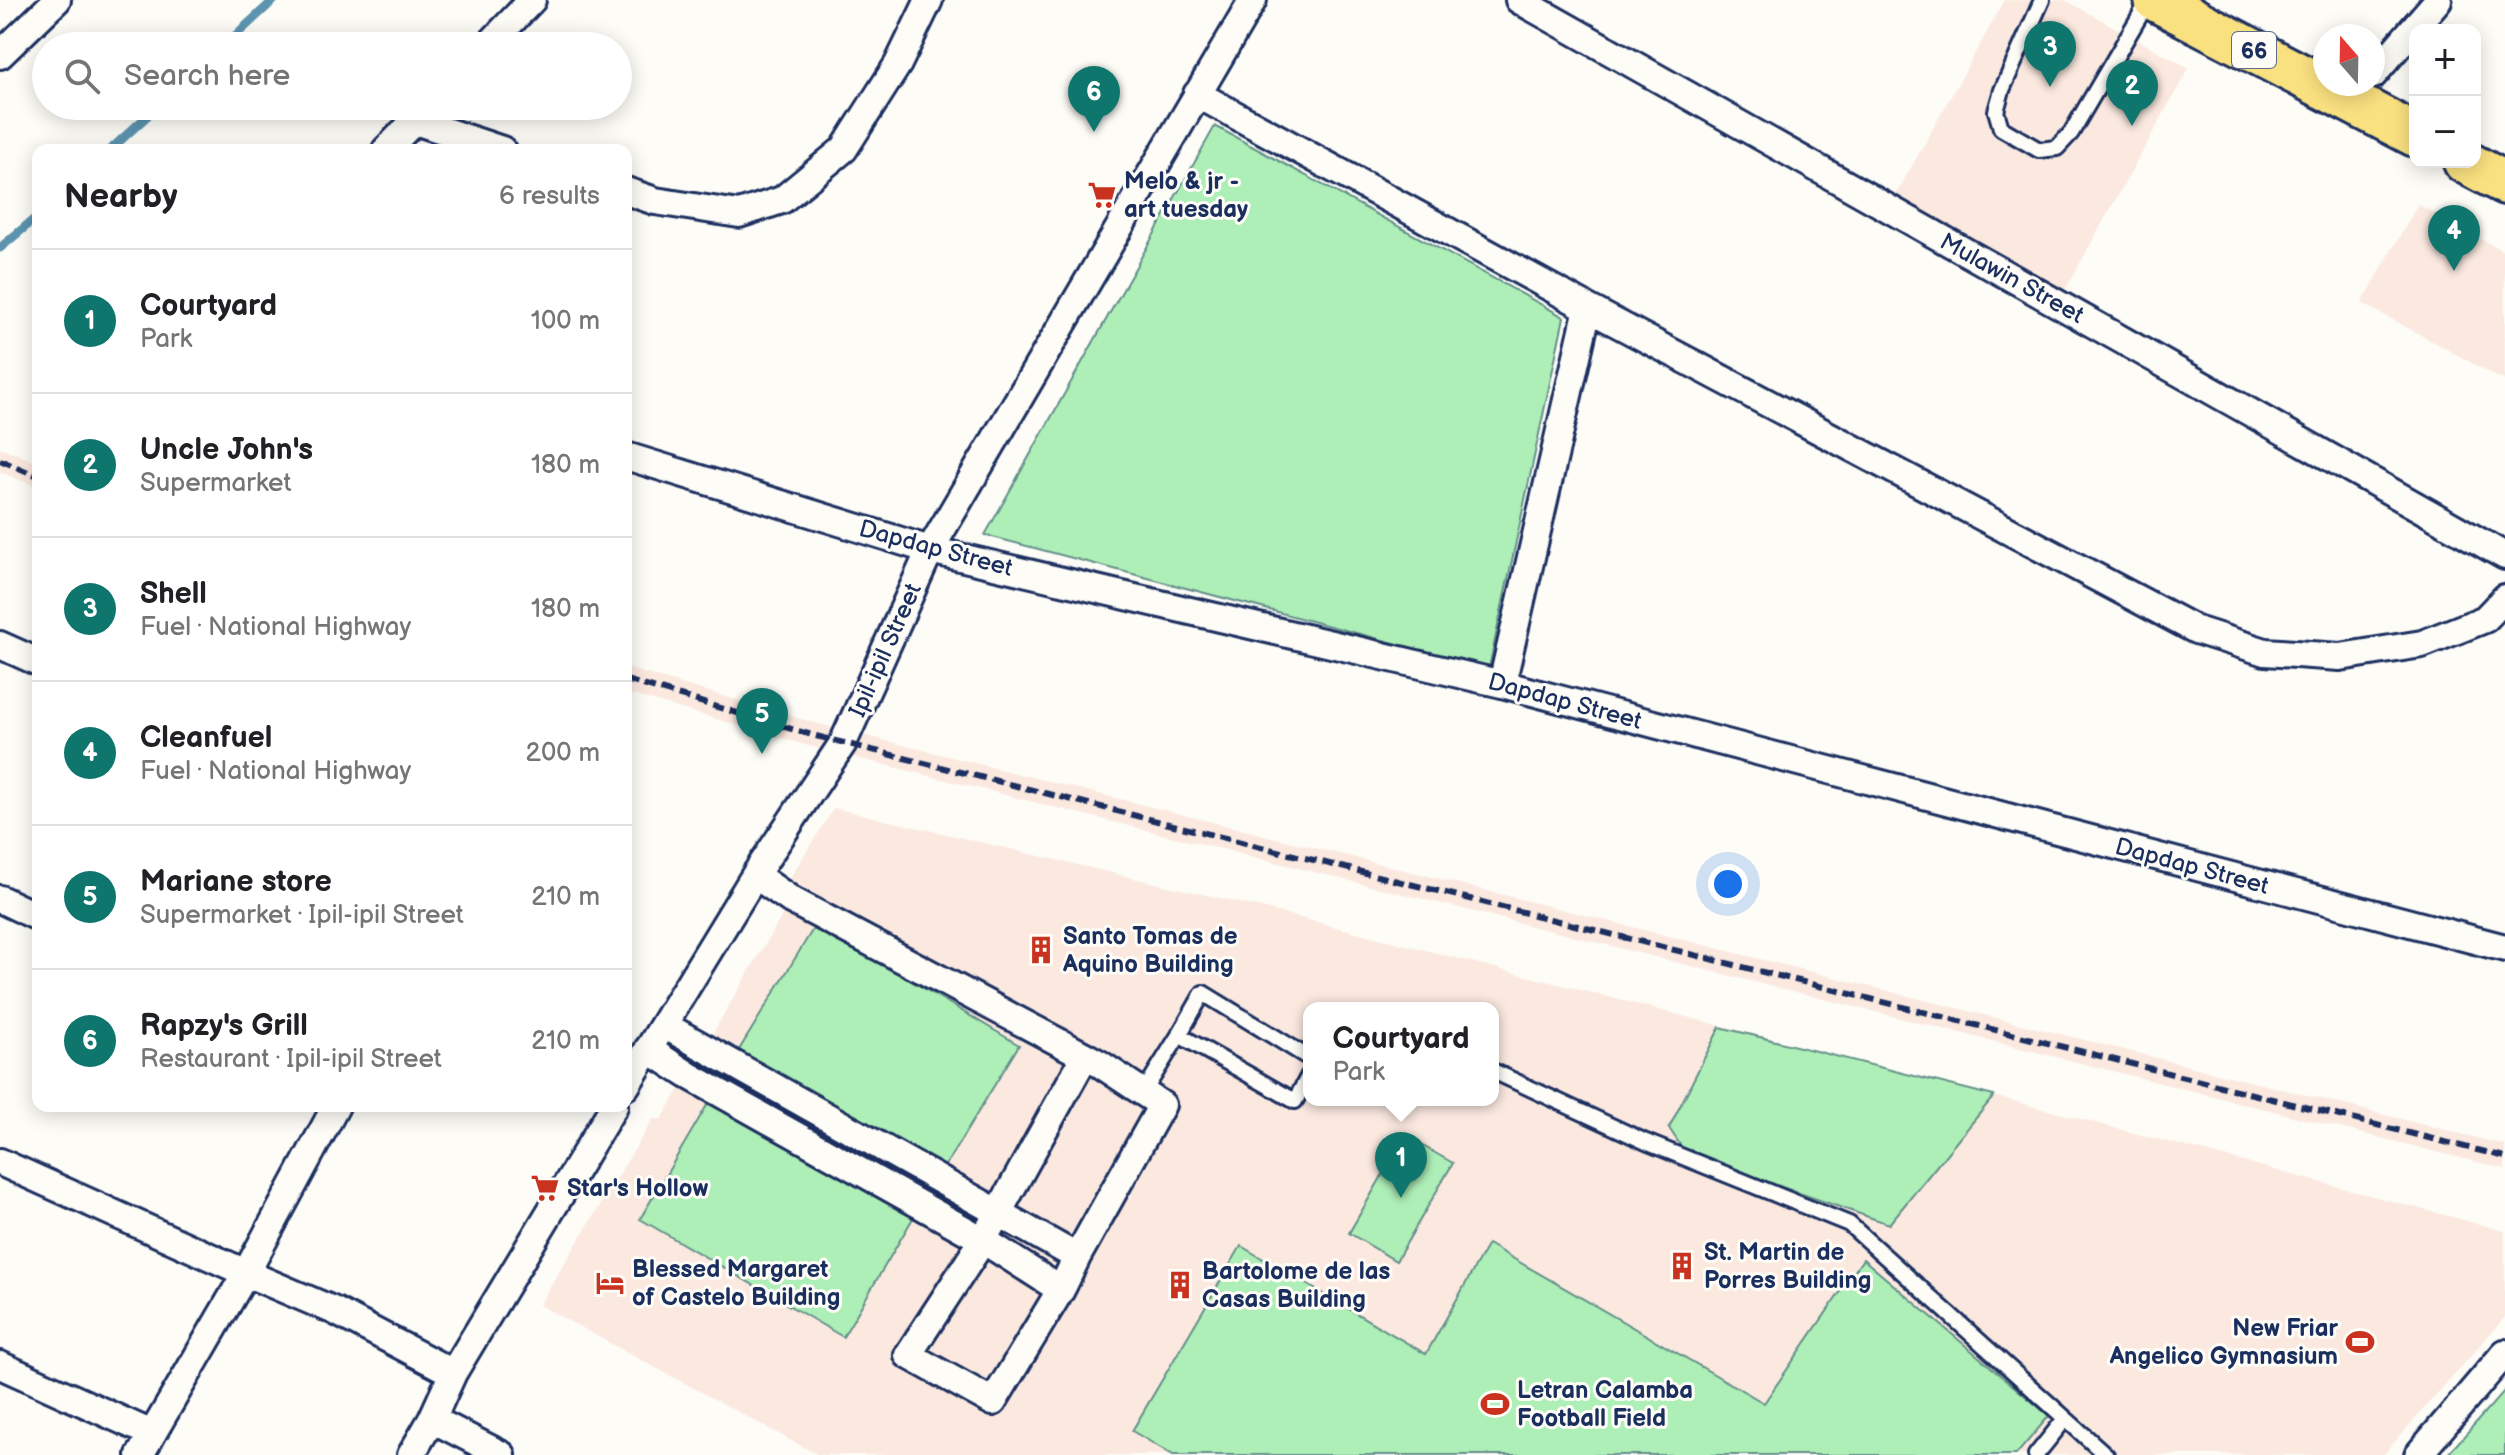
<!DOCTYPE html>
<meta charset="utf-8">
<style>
:root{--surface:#fff;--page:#f6f6f6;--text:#202124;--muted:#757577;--line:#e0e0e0;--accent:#0f766e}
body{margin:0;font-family:"Balsamiq Sans",sans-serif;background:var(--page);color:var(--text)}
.controls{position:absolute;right:24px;top:24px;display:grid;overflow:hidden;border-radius:16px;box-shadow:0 4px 20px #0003}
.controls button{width:72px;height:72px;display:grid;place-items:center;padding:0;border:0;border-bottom:2px solid var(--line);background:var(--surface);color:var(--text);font:40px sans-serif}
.compass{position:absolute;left:2313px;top:24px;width:72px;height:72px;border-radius:50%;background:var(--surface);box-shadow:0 4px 20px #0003;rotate:340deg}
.you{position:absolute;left:1728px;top:884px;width:28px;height:28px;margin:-20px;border:6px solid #fff;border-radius:50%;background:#1a73e8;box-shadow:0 0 0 12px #1a73e833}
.badge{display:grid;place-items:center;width:52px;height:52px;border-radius:50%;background:var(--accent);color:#fff;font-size:26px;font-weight:700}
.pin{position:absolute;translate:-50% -66px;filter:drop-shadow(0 2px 4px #0008)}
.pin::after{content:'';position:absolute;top:42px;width:28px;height:24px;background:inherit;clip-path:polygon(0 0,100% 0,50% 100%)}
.popup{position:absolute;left:1303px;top:1002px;width:196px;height:104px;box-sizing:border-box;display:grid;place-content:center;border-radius:16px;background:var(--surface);filter:drop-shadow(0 2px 6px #0005);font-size:26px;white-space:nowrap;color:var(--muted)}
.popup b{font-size:30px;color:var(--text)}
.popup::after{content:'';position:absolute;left:50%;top:100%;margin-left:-16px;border:16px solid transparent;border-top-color:var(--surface)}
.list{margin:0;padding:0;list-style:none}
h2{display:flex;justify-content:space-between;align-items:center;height:104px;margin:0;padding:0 32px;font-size:34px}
h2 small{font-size:26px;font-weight:400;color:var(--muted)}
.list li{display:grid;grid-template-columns:52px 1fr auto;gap:24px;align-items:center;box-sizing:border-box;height:144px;padding:0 32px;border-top:2px solid var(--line)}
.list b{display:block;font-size:30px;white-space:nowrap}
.list p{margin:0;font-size:26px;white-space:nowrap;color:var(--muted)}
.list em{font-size:26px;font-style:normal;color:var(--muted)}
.icon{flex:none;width:44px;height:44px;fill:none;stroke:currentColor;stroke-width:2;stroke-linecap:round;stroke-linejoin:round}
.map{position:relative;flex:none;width:2505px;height:1455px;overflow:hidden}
.search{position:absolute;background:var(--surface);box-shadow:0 4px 20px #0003;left:32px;top:32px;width:600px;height:88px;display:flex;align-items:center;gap:20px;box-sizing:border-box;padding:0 28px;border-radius:44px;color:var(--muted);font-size:30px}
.panel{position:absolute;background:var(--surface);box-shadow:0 4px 20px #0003;left:32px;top:144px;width:600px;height:968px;border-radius:16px}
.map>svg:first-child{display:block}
</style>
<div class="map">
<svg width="2505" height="1455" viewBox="0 0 2505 1455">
<rect width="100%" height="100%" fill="#fdfcf7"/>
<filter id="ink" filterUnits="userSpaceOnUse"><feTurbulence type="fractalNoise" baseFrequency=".0125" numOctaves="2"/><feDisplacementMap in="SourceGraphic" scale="16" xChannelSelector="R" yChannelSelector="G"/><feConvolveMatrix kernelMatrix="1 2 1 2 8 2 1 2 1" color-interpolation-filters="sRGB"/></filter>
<g filter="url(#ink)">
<!-- built -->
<path fill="#fbe9e0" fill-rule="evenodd" d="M2005,0H2065L2189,68L2064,292L1894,198Z
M2418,204L2505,252V381L2362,303Z
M0,447L38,463V487L0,472Z
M626,668L815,723L2505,1145V1169L809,746L626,693Z
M834,808L1258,907L1994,1096L2505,1231V1317L2383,1455H818L539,1305L653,1119H662L688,1075L799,887L788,881ZM1309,1008H1493V1100H1309Z"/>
<!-- green -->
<path fill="#aeefb7" stroke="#648f8a" stroke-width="2" d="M1215,126L1564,317L1489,668L985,535Z
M816,924L1019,1045L942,1171L739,1050Z
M1720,1027L1994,1096L1889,1224L1686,1154L1669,1128Z
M713,1095L916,1213L843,1337L640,1219Z
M1405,1136L1453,1163L1396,1261L1349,1233Z
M1488,1244L1764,1403L1863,1259L2049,1416L2016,1455H1173L1132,1431L1241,1246L1426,1354Z
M2505,1390V1455H2447Z"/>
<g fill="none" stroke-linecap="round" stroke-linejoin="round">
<!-- stream -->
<path stroke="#5c94af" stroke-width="9" d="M224,46L274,0
M110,150L158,106
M0,248L38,216"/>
<defs>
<path id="lane" d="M2042,0L2002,90L1996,111L2001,128L2039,150L2057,148L2071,133L2149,0
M1179,1035L1203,993L1309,1058
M1493,1071L1646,1142L1849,1224L2106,1455
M1143,1093L1179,1035L1295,1101L1309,1075
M2036,1455L2065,1419"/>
<path id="street" d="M1519,0L2505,556
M488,46L532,0
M0,55L57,0
M2373,75L2438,0
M1197,94L1588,308L2196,630L2265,652L2340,657L2422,644L2485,619L2505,598
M415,121L502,150
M386,150L429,106
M626,191L655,201L739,214L782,200L844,149L898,64L929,0
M626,456L930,550L1502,684L2505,948
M0,645L38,662
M1502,684L1588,308
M755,875L791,900L1085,1056L1100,1064L1162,1105L1077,1257L1063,1286L993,1402L908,1355L983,1240L1085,1056
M0,899L38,917
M664,1025L1077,1257
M648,1049L688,1075L983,1240L1061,1290
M626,1086L755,875L843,743L930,550L1253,0
M0,1162L246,1273L335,1311L453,1373
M0,1365L152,1434
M432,1419L502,1455
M140,1455L246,1273L336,1106
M411,1455L432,1419L453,1373L614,1106
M2418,1455L2505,1353"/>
<path id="primary" d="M2156,0L2415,135
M2465,162L2505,183"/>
</defs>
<!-- lane casing -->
<use href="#lane" stroke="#1b2f5e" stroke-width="20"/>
<!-- street casing -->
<use href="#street" stroke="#1b2f5e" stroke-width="32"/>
<!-- primary casing -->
<use href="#primary" stroke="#1b2f5e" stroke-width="48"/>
<!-- lane -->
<use href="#lane" stroke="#fdfcf7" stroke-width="14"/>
<!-- street -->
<use href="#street" stroke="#fdfcf7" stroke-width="26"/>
<!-- primary -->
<use href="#primary" stroke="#fae180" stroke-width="42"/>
<!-- rail -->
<path stroke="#1b2f5e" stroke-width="6" stroke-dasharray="12 6" stroke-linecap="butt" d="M0,460L38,476
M626,680L812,735L2505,1157"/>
</g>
</g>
<!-- icons -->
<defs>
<symbol id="supermarket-bare" viewBox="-9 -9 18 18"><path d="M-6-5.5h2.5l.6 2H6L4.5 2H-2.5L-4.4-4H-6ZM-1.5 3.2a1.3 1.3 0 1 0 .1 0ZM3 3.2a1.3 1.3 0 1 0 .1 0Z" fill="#c8321e" stroke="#fdfcf7" stroke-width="2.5" paint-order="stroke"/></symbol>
<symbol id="building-bare" viewBox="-9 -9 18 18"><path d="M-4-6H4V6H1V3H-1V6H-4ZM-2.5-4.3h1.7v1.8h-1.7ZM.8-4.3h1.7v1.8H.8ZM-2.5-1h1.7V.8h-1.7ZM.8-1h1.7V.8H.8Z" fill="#c8321e" stroke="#fdfcf7" stroke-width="2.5" paint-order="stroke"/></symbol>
<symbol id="hotel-bare" viewBox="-9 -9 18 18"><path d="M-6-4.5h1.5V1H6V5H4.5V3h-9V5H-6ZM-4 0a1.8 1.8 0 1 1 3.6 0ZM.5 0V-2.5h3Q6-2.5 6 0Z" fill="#c8321e" stroke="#fdfcf7" stroke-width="2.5" paint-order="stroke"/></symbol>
<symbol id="stadium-bare" viewBox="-9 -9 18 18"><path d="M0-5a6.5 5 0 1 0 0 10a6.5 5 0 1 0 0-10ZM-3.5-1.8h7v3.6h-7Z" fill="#c8321e" stroke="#fdfcf7" stroke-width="2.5" paint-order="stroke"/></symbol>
</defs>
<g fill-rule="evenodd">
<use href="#supermarket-bare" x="1082" y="175" width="40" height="40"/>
<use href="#building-bare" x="1021" y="930" width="40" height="40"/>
<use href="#supermarket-bare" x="525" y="1168" width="40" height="40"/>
<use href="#building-bare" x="1662" y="1246" width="40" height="40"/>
<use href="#hotel-bare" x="590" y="1263" width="40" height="40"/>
<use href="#building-bare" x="1160" y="1265" width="40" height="40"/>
<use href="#stadium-bare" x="2340" y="1322" width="40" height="40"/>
<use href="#stadium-bare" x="1475" y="1384" width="40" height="40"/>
</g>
<g text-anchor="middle" stroke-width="6" stroke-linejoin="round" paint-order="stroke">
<!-- shield labels -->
<rect fill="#fdfcf7" stroke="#5f6c8c" stroke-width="2" x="2232" y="32" width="44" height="36" rx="6"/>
<g font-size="22" font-weight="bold" fill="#1b2f5e">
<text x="2254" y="58">66</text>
</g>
<!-- poi labels -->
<g font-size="24" font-weight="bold" fill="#1b2f5e" stroke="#fdfcf7" text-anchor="start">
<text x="1124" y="189">Melo &amp; jr -<tspan x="1124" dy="28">art tuesday</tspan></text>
<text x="1063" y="944">Santo Tomas de<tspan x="1063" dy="28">Aquino Building</tspan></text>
<text x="567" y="1196">Star's Hollow</text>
<text x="1704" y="1260">St. Martin de<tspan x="1704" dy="28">Porres Building</tspan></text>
<text x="632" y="1277">Blessed Margaret<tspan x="632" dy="28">of Castelo Building</tspan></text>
<text x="1202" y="1279">Bartolome de las<tspan x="1202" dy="28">Casas Building</tspan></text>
<text x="2338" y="1336" text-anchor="end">New Friar<tspan x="2338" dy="28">Angelico Gymnasium</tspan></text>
<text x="1517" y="1398">Letran Calamba<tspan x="1517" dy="28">Football Field</tspan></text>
</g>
<!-- street labels -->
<g font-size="24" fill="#1b2f5e" stroke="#fdfcf7">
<text transform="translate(2012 278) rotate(29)" y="8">Mulawin Street</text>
<text transform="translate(936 548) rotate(15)" y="8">Dapdap Street</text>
<text transform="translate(885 650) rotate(-66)" y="8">Ipil-ipil Street</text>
<text transform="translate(1565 701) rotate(15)" y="8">Dapdap Street</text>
<text transform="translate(2192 866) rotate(15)" y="8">Dapdap Street</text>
</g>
</g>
</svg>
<div class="controls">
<button>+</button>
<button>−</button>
</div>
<svg class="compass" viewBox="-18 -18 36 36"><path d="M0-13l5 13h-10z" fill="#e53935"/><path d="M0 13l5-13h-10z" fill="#757577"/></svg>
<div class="you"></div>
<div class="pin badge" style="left:1401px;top:1198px">1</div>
<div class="popup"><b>Courtyard</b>Park</div>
<div class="pin badge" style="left:2132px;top:126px">2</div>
<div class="pin badge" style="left:2050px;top:87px">3</div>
<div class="pin badge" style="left:2454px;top:271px">4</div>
<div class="pin badge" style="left:762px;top:754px">5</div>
<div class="pin badge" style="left:1094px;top:132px">6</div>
<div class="search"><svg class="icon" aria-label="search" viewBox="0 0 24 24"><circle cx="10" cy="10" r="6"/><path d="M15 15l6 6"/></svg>Search here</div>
<section class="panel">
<h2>Nearby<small>6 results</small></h2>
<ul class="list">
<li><span class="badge">1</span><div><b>Courtyard</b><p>Park</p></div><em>100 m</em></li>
<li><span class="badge">2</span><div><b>Uncle John's</b><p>Supermarket</p></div><em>180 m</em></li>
<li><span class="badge">3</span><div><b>Shell</b><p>Fuel · National Highway</p></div><em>180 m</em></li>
<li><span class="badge">4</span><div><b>Cleanfuel</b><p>Fuel · National Highway</p></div><em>200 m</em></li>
<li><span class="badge">5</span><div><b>Mariane store</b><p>Supermarket · Ipil-ipil Street</p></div><em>210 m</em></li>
<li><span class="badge">6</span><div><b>Rapzy's Grill</b><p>Restaurant · Ipil-ipil Street</p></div><em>210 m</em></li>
</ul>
</section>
</div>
